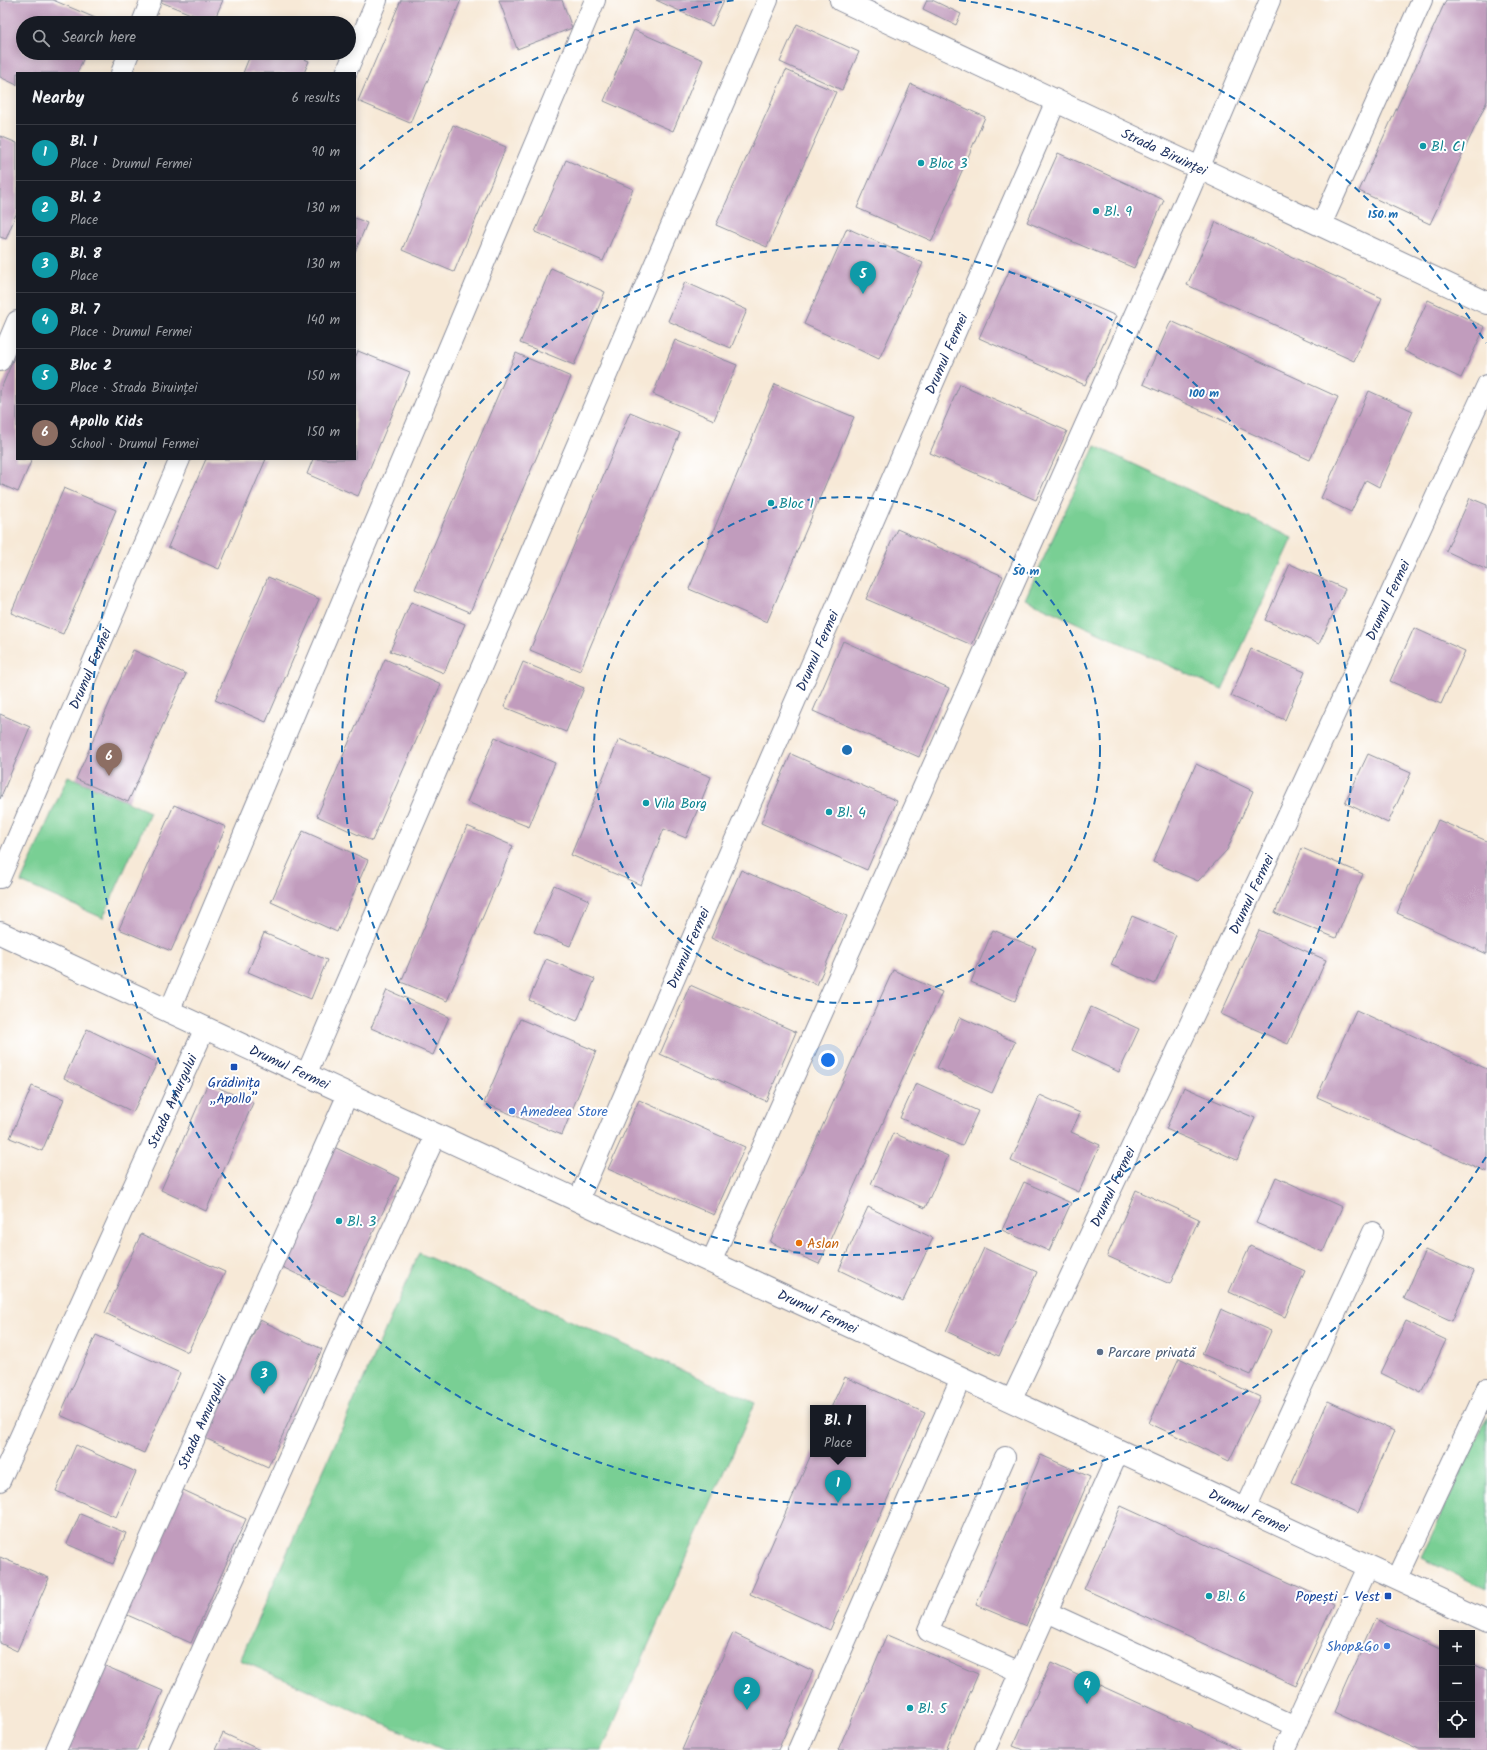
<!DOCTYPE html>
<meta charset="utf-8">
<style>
:root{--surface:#171b24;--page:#20242c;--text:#f1f3f6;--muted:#9ea1a6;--line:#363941;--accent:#d93025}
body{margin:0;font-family:Kalam,sans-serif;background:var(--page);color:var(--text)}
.controls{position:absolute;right:12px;bottom:12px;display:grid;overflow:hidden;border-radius:0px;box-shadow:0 2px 10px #0003}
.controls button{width:36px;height:36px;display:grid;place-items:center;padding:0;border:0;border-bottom:1px solid var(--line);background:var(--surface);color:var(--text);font:20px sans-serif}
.you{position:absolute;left:828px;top:1060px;width:14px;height:14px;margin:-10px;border:3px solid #fff;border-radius:50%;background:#1a73e8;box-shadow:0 0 0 6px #1a73e833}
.badge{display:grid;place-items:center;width:26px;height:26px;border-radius:50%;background:var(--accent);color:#fff;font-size:13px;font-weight:700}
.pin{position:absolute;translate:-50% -33px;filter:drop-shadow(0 1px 2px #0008)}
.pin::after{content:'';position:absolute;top:21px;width:14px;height:12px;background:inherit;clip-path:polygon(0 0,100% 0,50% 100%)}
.popup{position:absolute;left:810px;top:1405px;width:56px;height:52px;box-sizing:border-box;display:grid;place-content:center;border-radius:0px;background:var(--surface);filter:drop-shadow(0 1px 3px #0005);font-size:13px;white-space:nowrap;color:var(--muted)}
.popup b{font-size:15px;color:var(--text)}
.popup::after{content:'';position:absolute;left:50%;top:100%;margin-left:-8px;border:8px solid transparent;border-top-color:var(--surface)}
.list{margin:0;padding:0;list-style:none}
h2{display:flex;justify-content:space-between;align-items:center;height:52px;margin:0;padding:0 16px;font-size:17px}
h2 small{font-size:13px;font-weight:400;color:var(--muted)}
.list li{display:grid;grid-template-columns:26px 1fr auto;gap:12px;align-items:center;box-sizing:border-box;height:56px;padding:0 16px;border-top:1px solid var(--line)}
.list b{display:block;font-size:15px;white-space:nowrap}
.list p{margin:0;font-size:13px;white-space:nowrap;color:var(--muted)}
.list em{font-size:13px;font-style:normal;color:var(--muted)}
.icon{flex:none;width:22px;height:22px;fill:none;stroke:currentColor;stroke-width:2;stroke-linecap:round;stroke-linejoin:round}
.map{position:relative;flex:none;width:1487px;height:1750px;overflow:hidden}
.search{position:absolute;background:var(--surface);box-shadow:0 2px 10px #0003;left:16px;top:16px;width:340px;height:44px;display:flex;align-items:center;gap:10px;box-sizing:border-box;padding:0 14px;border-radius:22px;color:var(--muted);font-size:15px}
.panel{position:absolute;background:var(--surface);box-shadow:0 2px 10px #0003;left:16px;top:72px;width:340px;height:388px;border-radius:0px}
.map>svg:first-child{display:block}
</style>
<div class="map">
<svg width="1487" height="1750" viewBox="0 0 1487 1750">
<rect width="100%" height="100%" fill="#fff"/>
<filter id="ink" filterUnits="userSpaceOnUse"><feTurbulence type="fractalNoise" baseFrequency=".025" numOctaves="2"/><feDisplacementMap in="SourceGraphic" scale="8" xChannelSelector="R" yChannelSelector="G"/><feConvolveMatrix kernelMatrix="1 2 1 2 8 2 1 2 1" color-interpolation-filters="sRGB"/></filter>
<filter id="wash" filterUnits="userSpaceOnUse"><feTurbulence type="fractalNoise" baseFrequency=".012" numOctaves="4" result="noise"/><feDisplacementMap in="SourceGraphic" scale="16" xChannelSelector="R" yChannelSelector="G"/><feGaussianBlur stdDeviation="0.9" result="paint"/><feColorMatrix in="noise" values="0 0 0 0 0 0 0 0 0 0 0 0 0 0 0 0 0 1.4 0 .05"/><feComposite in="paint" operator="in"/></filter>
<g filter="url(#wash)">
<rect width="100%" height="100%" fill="#f7e9d7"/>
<!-- green -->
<path fill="#79cf94" stroke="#4a7f79" d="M1095,446L1292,538L1222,690L1025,599Z
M68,776L150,812L103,918L21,882Z
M419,1253L755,1403L602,1750H444L240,1660Z
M1487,1417V1590L1421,1558Z"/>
<g id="blocks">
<!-- building -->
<path fill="#c19cbd" d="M0,0H53L100,20L99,23H23V53H86L77,73H17V85L0,77Z
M162,0H223L213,23L161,2Z
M401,0H461L410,123L358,101Z
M499,0H562L572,28L517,49Z
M656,0H724L712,26Z
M927,0H932L961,14L956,25L923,9Z
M1446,0H1487V101L1430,224L1359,191Z
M797,24L859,52L842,90L780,62Z
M634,30L703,60L673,131L604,101Z
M251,53H289L309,61L304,73H243Z
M786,70L836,92L767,247L716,225Z
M911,84L985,117L932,241L857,208Z
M453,125L506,147L454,272L402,250Z
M0,136L17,143V212L6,239L0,237Z
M1058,153L1164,200L1134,268L1027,222Z
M566,160L633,189L603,261L535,232Z
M355,218L367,223L355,252Z
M1216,222L1382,298L1354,361L1187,285Z
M847,228L923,263L879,359L804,324Z
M551,268L605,292L574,365L520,343Z
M1010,269L1116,316L1085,385L979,338Z
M685,282L747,310L731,348L668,321Z
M1428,300L1485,327L1461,378L1404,351Z
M1171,321L1338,397L1310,460L1143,384Z
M675,340L737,365L714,420L653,394Z
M17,351V459H32L18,492L0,484V391Z
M358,351L410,372L358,496L307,474L313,459H355V358Z
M516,353L571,377L470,612L415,589Z
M775,384L854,417L767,622L689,589Z
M960,384L1067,431L1036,500L930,453Z
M1369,391L1413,411L1379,487L1366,480L1351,512L1321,498Z
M630,412L680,433L580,671L530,650Z
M206,459H266L219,569L168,547Z
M64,488L116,510L63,634L11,613Z
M1470,498L1487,505V570L1446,551Z
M897,529L1003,576L972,645L866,599Z
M1290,564L1345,589L1319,644L1265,620Z
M268,577L319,599L266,722L215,700Z
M411,602L465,624L444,673L390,651Z
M1414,628L1465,651L1441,704L1390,681Z
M843,641L949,688L919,757L813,711Z
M1251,649L1305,672L1285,720L1231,696Z
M133,650L186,674L128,802L76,779Z
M385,659L441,684L372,841L317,816Z
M523,662L584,688L566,732L504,707Z
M0,714L30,727L0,799Z
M495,737L555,763L529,827L467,802Z
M619,739L711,777L686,838L664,829L641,885L571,855Z
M791,754L897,801L867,870L761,823Z
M1368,754L1411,773L1388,823L1345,803Z
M1196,764L1253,791L1227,850L1198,881L1153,862Z
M174,805L226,827L171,951L119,929Z
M1438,820L1487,841V954L1397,913Z
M467,826L513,846L447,1001L401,982Z
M303,831L368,860L337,932L271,902Z
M1302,848L1363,874L1336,938L1275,913Z
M741,870L847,916L817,985L711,938Z
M554,885L589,900L570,946L534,932Z
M1132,916L1176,935L1155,984L1111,965Z
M993,930L1036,948L1015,1001L971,982Z
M1259,930L1326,960L1288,1044L1221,1014Z
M264,933L327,960L311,999L248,972Z
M546,959L595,979L577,1021L529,1000Z
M893,970L942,992L819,1264L770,1242Z
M690,985L796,1032L766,1101L660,1054Z
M387,990L449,1017L433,1055L371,1028Z
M1091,1007L1139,1029L1119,1072L1072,1050Z
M1356,1010L1487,1069V1172L1317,1097Z
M960,1017L1015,1042L992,1093L937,1068Z
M520,1019L596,1051L562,1135L484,1103Z
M87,1029L157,1063L133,1112L64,1078Z
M208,1083L253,1103L206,1211L161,1190Z
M916,1083L978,1111L962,1146L900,1118Z
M32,1086L64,1099L42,1151L10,1138Z
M1184,1087L1255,1118L1237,1160L1166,1129Z
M1040,1095L1080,1113L1071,1132L1100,1145L1079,1192L1011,1161Z
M639,1100L745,1147L714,1215L608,1169Z
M893,1133L948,1156L925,1208L871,1184Z
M334,1147L399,1178L343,1296L278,1265Z
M1276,1177L1342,1207L1323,1252L1256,1223Z
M1024,1182L1071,1203L1049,1251L1002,1230Z
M1136,1190L1199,1219L1170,1284L1107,1256Z
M868,1207L933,1238L903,1301L839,1270Z
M141,1234L225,1272L188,1352L105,1313Z
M1250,1246L1305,1271L1285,1317L1229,1292Z
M984,1248L1037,1272L999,1356L946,1331Z
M1425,1250L1474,1271L1452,1321L1404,1299Z
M1221,1309L1271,1331L1251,1375L1202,1354Z
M260,1320L322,1349L268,1467L205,1438Z
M1406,1321L1446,1340L1421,1393L1381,1373Z
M96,1335L180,1373L144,1453L60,1415Z
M1179,1358L1260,1397L1229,1461L1149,1423Z
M845,1377L925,1413L830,1630L750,1594L813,1450V1454H863V1408H831Z
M1328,1401L1394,1431L1358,1513L1292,1483Z
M76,1445L136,1472L116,1517L56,1491Z
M1041,1455L1090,1477L1026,1626L976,1605Z
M181,1489L246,1519L191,1643L125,1614Z
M1121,1506L1334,1603L1296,1686L1084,1589Z
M80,1514L126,1533L113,1564L67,1544Z
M0,1557L49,1578L17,1651L0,1643Z
M1375,1619L1442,1650V1735H1472V1663L1487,1670V1750H1419L1334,1711Z
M733,1633L813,1671L778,1750H682Z
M887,1635L978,1674L946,1750H838Z
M1051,1663L1242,1750H1023L1013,1746Z
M103,1665L163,1691L137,1750H65Z
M223,1733L260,1750H215Z"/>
</g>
</g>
<g filter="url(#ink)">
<use href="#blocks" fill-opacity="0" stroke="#898c9a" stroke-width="1"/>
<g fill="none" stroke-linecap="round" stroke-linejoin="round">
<defs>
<g id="service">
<path d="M142,23L151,0"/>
<path d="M121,73L129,53"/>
<path d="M346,73L377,0"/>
<path d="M1321,225L1422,0"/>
<path d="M0,361L17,321"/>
<path id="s1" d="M0,878L180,459"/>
<path d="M169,1012L595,0"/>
<path d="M306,1075L768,0"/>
<path id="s2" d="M578,1201L1056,101"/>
<path d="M711,1262L1190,190L1270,0"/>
<path id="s3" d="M1011,1401L1265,865L1487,385"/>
<path d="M1005,1457L928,1631L1020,1672"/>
<path id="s4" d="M0,1481L205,1028"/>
<path d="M1245,1510L1373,1232"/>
<path d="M1397,1579L1487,1388"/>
<path d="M1047,1612L1295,1726"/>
<path id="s5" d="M56,1750L348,1094"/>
<path d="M157,1750L367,1283L436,1135"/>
<path d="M798,1750L961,1378"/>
<path d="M985,1750L1119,1451"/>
<path d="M1284,1750L1368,1567"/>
</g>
<g id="tertiary">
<path id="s6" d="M841,0L1487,303"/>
<path id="s7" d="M0,933L1487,1621"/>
</g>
</defs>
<!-- service casing -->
<use href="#service" stroke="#898c9a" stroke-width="22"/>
<!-- tertiary casing -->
<use href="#tertiary" stroke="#898c9a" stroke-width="24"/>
<!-- service -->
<use href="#service" stroke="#fff" stroke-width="20"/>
<!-- tertiary -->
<use href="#tertiary" stroke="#fff" stroke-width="22"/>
</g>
</g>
<!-- distance rings -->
<g fill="none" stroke="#1f6fb2" stroke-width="2" stroke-dasharray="7 5">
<circle cx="847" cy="750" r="253"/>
<circle cx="847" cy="750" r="505"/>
<path d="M1486 1157A758 758 0 0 1 147 460M360 169A758 758 0 0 1 735 0M959 0A758 758 0 0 1 1486 343"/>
</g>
<!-- markers -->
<g fill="#0f9aa8" stroke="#fff" stroke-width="1.5">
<circle cx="1423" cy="146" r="4"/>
<circle cx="921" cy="163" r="4"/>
<circle cx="1096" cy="211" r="4"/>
<circle cx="771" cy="503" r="4"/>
<circle cx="646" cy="803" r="4"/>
<circle cx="829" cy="812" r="4"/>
<circle cx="339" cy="1221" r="4"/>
<circle cx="1209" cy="1596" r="4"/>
<circle cx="910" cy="1708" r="4"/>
</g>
<g fill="#1a4fb4" stroke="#fff" stroke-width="1.5">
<rect x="230" y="1063" width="8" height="8" rx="2"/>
<rect x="1384" y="1592" width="8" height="8" rx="2"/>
</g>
<g fill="#3f7fe0" stroke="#fff" stroke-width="1.5">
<circle cx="512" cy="1111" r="4"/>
<circle cx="1387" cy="1646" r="4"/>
</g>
<circle fill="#e8710a" stroke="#fff" stroke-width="1.5" cx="799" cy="1243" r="4"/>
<circle fill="#5c6f8a" stroke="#fff" stroke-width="1.5" cx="1100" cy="1352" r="4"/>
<g text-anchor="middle" stroke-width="4" stroke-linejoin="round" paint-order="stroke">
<!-- culture labels -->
<g font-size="14" fill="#0d838f" stroke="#fff" text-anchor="start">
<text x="1431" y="151">Bl. C1</text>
<text x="929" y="168">Bloc 3</text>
<text x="1104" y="216">Bl. 9</text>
<text x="779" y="508">Bloc 1</text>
<text x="654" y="808">Vila Borg</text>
<text x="837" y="817">Bl. 4</text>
<text x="347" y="1226">Bl. 3</text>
<text x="1217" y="1601">Bl. 6</text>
<text x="918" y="1713">Bl. 5</text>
</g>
<!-- street labels -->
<g font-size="14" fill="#1b2f5e" stroke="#fff">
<text dy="5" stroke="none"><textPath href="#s6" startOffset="357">Strada Biruinței</textPath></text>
<text dy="5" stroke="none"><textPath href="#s2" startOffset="924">Drumul Fermei</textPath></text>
<text dy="5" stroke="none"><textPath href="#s3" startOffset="885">Drumul Fermei</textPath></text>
<text dy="5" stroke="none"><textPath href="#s2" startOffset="600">Drumul Fermei</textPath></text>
<text dy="5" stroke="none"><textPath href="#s1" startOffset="228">Drumul Fermei</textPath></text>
<text dy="5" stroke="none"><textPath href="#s3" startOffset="561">Drumul Fermei</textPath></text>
<text dy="5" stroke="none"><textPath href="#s2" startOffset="276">Drumul Fermei</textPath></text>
<text dy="5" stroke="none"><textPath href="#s7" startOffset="319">Drumul Fermei</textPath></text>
<text dy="5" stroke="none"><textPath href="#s4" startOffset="417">Strada Amurgului</textPath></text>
<text dy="5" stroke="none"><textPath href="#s3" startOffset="237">Drumul Fermei</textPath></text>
<text dy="5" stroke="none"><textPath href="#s7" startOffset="901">Drumul Fermei</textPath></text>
<text dy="5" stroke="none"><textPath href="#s5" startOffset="359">Strada Amurgului</textPath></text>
<text dy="5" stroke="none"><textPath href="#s7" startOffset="1376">Drumul Fermei</textPath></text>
</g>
<!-- transit labels -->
<g font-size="14" fill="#164399" stroke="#fff">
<text x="234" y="1087">Grădinița<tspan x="234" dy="16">„Apollo”</tspan></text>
<text x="1380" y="1601" text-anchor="end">Popești - Vest</text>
</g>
<!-- shop labels -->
<g font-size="14" fill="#366cbe" stroke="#fff" text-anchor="start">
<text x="520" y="1116">Amedeea Store</text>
<text x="1379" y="1651" text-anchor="end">Shop&amp;Go</text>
</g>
<!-- food labels -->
<g font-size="14" fill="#c56008" stroke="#fff" text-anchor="start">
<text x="807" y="1248">Aslan</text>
</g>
<!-- service labels -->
<g font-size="14" fill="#4e5e75" stroke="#fff" text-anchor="start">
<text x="1108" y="1357">Parcare privată</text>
</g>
</g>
<circle cx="847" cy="750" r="6" fill="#1f6fb2" stroke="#fff" stroke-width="2"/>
<g font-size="12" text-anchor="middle" font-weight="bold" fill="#1f6fb2" stroke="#fff" stroke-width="4" stroke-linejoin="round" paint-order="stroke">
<text x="1383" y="218">150 m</text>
<text x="1204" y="397">100 m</text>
<text x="1026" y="575">50 m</text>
</g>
</svg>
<div class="controls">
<button>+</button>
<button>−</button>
<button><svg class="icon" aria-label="locate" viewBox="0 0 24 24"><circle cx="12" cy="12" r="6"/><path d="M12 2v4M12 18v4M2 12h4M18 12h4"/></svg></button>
</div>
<div class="you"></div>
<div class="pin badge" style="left:838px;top:1503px;background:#0f9aa8">1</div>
<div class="popup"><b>Bl. 1</b>Place</div>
<div class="pin badge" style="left:747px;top:1710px;background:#0f9aa8">2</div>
<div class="pin badge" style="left:264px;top:1394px;background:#0f9aa8">3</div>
<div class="pin badge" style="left:1087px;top:1704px;background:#0f9aa8">4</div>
<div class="pin badge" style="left:863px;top:294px;background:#0f9aa8">5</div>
<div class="pin badge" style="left:109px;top:776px;background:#8d6e63">6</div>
<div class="search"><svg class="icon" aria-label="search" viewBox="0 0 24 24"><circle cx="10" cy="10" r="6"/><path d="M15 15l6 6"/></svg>Search here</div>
<section class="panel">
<h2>Nearby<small>6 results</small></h2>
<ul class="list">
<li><span class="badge" style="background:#0f9aa8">1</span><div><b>Bl. 1</b><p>Place · Drumul Fermei</p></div><em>90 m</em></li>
<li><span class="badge" style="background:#0f9aa8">2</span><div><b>Bl. 2</b><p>Place</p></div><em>130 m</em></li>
<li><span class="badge" style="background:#0f9aa8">3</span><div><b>Bl. 8</b><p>Place</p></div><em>130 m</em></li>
<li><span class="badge" style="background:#0f9aa8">4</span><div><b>Bl. 7</b><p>Place · Drumul Fermei</p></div><em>140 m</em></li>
<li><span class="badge" style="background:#0f9aa8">5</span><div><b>Bloc 2</b><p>Place · Strada Biruinței</p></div><em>150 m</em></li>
<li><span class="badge" style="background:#8d6e63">6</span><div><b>Apollo Kids</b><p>School · Drumul Fermei</p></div><em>150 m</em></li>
</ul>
</section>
</div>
